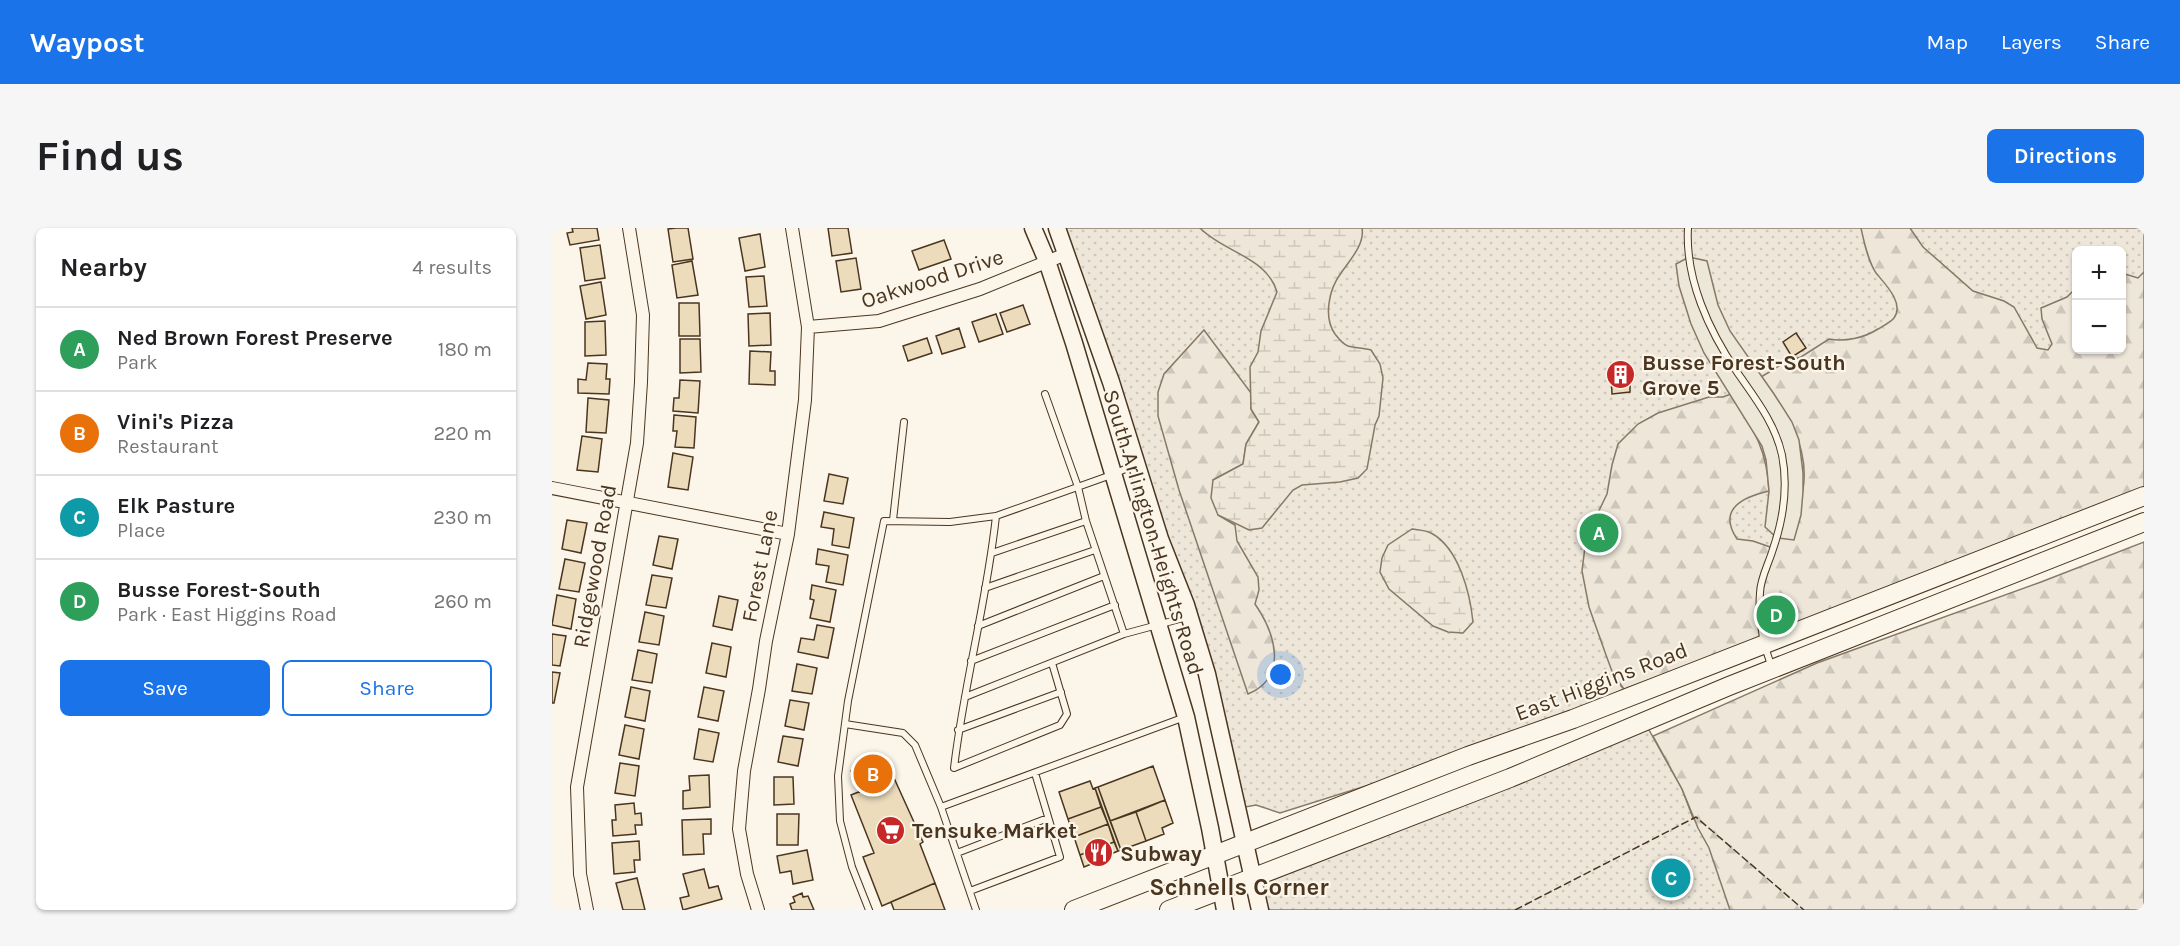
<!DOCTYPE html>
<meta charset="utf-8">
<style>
:root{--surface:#fff;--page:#f6f6f6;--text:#202124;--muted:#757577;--line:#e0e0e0;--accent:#1a73e8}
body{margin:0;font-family:Karla,sans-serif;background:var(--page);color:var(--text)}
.controls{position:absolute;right:18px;top:18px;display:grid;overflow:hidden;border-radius:9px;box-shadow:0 2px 4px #0004}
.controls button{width:54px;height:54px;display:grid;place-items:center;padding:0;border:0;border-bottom:2px solid var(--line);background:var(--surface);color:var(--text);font:30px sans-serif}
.you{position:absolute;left:729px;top:447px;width:21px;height:21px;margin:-15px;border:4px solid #fff;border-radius:50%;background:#1a73e8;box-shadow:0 0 0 9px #1a73e833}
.badge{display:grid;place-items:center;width:39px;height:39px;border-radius:50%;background:var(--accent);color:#fff;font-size:20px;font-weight:700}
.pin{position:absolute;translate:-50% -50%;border:3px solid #fff;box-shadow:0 2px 6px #0006}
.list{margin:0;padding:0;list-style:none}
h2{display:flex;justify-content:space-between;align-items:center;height:78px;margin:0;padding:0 24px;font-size:26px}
h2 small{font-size:20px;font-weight:400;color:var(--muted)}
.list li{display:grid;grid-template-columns:39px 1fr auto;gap:18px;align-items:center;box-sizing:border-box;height:84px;padding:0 24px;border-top:2px solid var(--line)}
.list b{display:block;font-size:22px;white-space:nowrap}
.list p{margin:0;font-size:20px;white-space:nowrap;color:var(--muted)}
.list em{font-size:20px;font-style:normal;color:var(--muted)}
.actions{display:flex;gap:12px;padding:18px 24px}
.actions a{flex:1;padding:14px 0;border:2px solid var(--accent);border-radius:9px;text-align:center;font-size:21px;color:var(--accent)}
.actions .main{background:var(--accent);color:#fff}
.map{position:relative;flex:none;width:1592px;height:682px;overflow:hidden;border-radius:9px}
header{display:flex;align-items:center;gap:36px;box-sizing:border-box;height:84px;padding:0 30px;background:var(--accent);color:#fff}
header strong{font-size:28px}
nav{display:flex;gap:33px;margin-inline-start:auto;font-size:21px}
.intro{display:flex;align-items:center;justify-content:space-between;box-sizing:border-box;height:144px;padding:0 36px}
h1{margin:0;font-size:42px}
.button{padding:15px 27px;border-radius:9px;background:var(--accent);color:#fff;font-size:21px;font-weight:700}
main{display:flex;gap:36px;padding:0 36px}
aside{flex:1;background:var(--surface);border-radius:9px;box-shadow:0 2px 4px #0004}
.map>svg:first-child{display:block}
</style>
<header>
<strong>Waypost</strong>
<nav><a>Map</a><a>Layers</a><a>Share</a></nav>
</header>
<div class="intro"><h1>Find us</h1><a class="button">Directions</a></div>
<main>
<aside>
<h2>Nearby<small>4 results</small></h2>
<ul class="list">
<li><span class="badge" style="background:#2e9e5b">A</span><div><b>Ned Brown Forest Preserve</b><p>Park</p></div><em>180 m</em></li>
<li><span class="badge" style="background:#e8710a">B</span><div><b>Vini's Pizza</b><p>Restaurant</p></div><em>220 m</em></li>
<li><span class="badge" style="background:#0f9aa8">C</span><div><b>Elk Pasture</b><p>Place</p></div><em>230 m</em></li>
<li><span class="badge" style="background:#2e9e5b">D</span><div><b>Busse Forest-South</b><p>Park · East Higgins Road</p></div><em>260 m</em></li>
</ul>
<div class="actions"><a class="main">Save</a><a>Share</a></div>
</aside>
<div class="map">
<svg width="1592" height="682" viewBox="0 0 1592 682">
<defs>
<pattern id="green-dots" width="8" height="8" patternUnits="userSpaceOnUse" patternTransform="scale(1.5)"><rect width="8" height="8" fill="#ede6d9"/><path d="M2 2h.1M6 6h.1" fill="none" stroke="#cdc6ba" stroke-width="1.8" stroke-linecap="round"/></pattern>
<pattern id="forest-firs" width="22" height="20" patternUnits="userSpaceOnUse" patternTransform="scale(1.5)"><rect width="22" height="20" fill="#ede6d9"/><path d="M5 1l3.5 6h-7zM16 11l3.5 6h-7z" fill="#cdc6ba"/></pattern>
<pattern id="wetland-marsh" width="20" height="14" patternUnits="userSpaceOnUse" patternTransform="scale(1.5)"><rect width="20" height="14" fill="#ede6d9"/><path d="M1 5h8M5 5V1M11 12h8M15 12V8" fill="none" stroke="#cdc6ba"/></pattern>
</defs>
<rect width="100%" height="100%" fill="#fbf6e9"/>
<!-- green -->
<path fill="url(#green-dots)" stroke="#887966" stroke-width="1.5" fill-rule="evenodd" d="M505,0H1592V258L1069,458L1072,461L963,511L728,585L704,577L688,580L680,544ZM1524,22H1570V122H1524Z
M1092,493L1130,561L1141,590L1252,682H709L702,649Z"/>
<!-- forest -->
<path fill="url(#forest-firs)" stroke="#887966" stroke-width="1.5" d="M1309,0H1358L1371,19L1421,63L1452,73L1462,79L1485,120L1496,122L1500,116L1490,91L1489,80L1515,69L1524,60V122H1570V42L1573,46L1586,50L1592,44V268L1072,461L1061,446L1054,427L1037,379L1030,343L1033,319L1042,293L1055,266L1060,237L1066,216L1086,196L1106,185L1157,169H1171L1179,166C1201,201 1215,220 1217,263C1191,269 1165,281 1185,311L1201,313L1221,320C1228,306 1249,276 1251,262C1258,219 1234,181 1209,149L1232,135L1249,129L1277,111C1293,114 1312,110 1326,101C1331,98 1339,94 1342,90C1353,75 1332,55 1324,45C1316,33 1312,14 1309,0Z
M652,102L699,165V181L707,194L694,216L691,236L661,252L666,287L683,297L685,313L706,349L707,362L703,376C723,405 737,449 696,466L627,262L606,188V164L612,146Z
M1592,314V682H1178L1157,620L1146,600L1130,561L1101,508L1265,435L1489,354Z"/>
<!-- wetland -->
<path fill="url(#wetland-marsh)" stroke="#887966" stroke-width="1.5" d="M648,0H810C813,16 798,32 789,45C777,61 771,89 783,106C786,110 791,116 796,118C803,120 812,120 819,122L828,136L831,150L827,188L823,197L815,241L806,250L788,254L750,257L741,262L710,300L697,302L666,287L659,270L661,252L691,236L694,216L707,194L699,181L698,139L706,124L709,103L725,64C715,29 671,24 648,0Z
M860,301C866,302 874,302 879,305C907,320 918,365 921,394L911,405L896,404L881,398L837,361L828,344L830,330L836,317Z"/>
<!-- parking -->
<path fill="#ede7d9" stroke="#887966" stroke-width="1.5" d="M1137,29L1155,33L1166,77L1178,103L1222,166L1240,194L1247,212L1251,245V264L1249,287L1242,312L1225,310L1213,299L1217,263L1214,232L1210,218L1152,125L1139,96L1127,58L1124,36Z"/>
<!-- building -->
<path fill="#ecdcbc" stroke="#4a3520" stroke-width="1.5" d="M20,0H45L47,12L18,17L15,5L21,4Z
M124,0H136L141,31L121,34L116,1Z
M276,0H296L300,25L280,28Z
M208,6L213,39L193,43L187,10Z
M392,12L399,31L367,42L360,23Z
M48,17L53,50L33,53L28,20Z
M304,30L309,61L289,64L284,33Z
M140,33L146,67L125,70L120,37Z
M212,48L215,78L197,79L194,49Z
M49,54L54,87L34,91L28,58Z
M127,75H147L148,108H127Z
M471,77L478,96L455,104L448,85Z
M218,85L219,117L197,118L196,86Z
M444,86L451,106L427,114L420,94Z
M53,93L54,127L33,128V94Z
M407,100L413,119L390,126L384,108Z
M1244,105L1254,120L1240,129L1231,114Z
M375,110L380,125L356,133L351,118Z
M128,111H148L149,144L128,145Z
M198,123L219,124L218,143H223V157L197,156Z
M36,135L55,136L54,151H58L57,166L26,165V151L34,152Z
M1078,140V164L1060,166L1059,141Z
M128,152L148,153L146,185L121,183L122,170H127Z
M36,170L57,172L54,205L34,204Z
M122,187L144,189L142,220L123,219L125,203H121Z
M30,208L50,211L46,244L25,242Z
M121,225L141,229L136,262L116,259Z
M277,246L296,250L291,276L272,273Z
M272,284L302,290L297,320L280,317L282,301L269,299Z
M15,292L35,295L29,325L10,321Z
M107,308L126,311L120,341L101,337Z
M266,321L296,327L291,357L274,354L277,338L264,336Z
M13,331L33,335L27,364L7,361Z
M100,347L120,350L114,380L94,377Z
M260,357L284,362L278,394L258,390L262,372L258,371Z
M5,367L24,371L19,401L0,397Z
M167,368L186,372L180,402L161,398Z
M93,384L112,388L107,417L87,414Z
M265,397L282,400L276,430L246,424L249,410L262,412Z
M0,406L14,408L8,438L0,437Z
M160,415L179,419L174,449L154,445Z
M86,422L105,426L100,455L80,452Z
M245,436L265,440L260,466L240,463Z
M0,444L8,445L2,475H0Z
M79,459L98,463L93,493L73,489Z
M152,459L172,463L166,493L146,489Z
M238,472L257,475L252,502L233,498Z
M73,497L92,501L87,531L67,527Z
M147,501L167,505L161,534L142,531Z
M231,508L251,511L246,538L226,534Z
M333,528L342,550L308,564L299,543Z
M68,535L87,538L83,568L63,565Z
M601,538L613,572L558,593L546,559Z
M157,547L158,579L131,581V563L138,562L137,548Z
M222,549H241L242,576L222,577Z
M342,550L371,614L368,616L383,655L330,678L311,629L322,625L299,567Z
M538,553L541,561L543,560L549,579L516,591L507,564Z
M546,559L569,622L566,623L543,560Z
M613,572L621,595L610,600L612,606L594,613L584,584Z
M82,575L83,586L89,585L90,597H83L84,606L61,608L60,592H64L63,577Z
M549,579L556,596L522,609L516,591Z
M584,584L594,613L569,622L558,593Z
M225,586H247L246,617H225Z
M159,591V606H151L152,626L131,627L130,592Z
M556,596L562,614L528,627L522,609Z
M87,613L88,632H82L83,644L62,646L60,615Z
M562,614L566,623L554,628V630L532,639L528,627Z
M255,622L261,652L241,656L239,643L228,645L225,628Z
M152,641L157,660L166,658L170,671L131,682L128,670L137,668L131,646Z
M85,650L93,682H71L64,655Z
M383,655L393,682H342L339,674Z
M250,665L251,669L256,668L262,682H240L238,676L243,674L241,669Z"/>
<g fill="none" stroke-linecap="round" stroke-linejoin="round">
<defs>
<path id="service" d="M1136,0C1133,51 1157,103 1185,144C1203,170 1223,195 1230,227C1236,258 1231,292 1221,321C1217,335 1208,351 1208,365C1206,390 1211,416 1220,440
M493,166L526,259L534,293L572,406
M444,288C435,373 412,455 402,540L508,497L515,486L500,435
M341,292L352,194
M440,325L534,293
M433,360L543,322
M426,398L552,348
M419,433L563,377
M413,469L572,406L635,389
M293,496L351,505L363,517L389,579
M406,502L509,464
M405,625L496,590
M418,663L508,629L483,545
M317,682L300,639L288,593L286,548L296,473L332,293L398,294L444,288L562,246L584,236
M424,682L389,579L633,489"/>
<path id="minor" d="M256,99L327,93L428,61L514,26
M0,260L236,306
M35,682L28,646L25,559L85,215L89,154L91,87L77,0
M206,682L195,646L187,601L192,543L207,461L214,413L236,306L253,172L256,99L240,0"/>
<path id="secondary" d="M481,0L495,33L522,115L634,489L658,600L673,682
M505,0L559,154L608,311L634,377L655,446L708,682"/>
<path id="primary" d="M522,682L916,528L1021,491L1592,268
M617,682L958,550L1177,458L1592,294"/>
</defs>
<!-- service casing -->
<use href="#service" stroke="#4a3520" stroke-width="8"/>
<!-- minor casing -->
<use href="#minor" stroke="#4a3520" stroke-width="14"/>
<!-- secondary casing -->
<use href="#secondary" stroke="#4a3520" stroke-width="19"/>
<!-- primary casing -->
<use href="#primary" stroke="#4a3520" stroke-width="20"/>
<!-- service -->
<use href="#service" stroke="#fbf6e9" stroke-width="6"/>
<!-- minor -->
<use href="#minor" stroke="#fbf6e9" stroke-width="12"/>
<!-- secondary -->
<use href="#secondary" stroke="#fbf6e9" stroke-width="16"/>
<!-- primary -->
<use href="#primary" stroke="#fbf6e9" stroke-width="18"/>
<!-- fence -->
<path stroke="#4a3520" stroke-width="1.5" stroke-dasharray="8 3" stroke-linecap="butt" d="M963,682L1144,589L1252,682"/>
</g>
<!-- icons -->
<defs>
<symbol id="building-disc" viewBox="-11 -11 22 22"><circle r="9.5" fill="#c62828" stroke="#fbf6e9"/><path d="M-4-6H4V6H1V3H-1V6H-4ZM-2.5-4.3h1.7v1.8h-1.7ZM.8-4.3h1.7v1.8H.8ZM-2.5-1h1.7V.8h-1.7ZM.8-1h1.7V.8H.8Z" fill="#fff"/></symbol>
<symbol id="supermarket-disc" viewBox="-11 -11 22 22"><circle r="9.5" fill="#c62828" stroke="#fbf6e9"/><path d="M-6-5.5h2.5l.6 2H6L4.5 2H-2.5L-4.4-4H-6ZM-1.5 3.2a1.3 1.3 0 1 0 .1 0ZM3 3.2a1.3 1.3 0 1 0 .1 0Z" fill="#fff"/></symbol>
<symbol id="restaurant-disc" viewBox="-11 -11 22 22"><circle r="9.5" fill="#c62828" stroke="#fbf6e9"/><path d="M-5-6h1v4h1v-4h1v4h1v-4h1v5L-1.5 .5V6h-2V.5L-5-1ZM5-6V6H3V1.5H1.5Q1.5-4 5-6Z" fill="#fff"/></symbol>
</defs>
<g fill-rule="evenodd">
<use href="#building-disc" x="1052" y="130" width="33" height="33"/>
<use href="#supermarket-disc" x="322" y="586" width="33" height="33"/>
<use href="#restaurant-disc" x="530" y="608" width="33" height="33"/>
</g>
<g text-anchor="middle" stroke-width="4.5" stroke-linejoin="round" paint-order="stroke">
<!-- street labels -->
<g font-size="22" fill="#4a3520" stroke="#fbf6e9">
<text transform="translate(380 50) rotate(-18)" y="8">Oakwood Drive</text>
<text transform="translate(602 304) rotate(73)" y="8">South Arlington Heights Road</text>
<text transform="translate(42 338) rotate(-80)" y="8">Ridgewood Road</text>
<text transform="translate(207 338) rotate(-79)" y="8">Forest Lane</text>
<text transform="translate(1049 453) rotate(-21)" y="8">East Higgins Road</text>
</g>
<!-- poi labels -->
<g font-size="22" font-weight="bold" fill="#4a3520" stroke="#fbf6e9" text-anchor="start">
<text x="1090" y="142">Busse Forest-South<tspan x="1090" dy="25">Grove 5</tspan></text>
<text x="360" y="610">Tensuke Market</text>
<text x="568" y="633">Subway</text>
</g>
<!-- neighbourhood labels -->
<g font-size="24" font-weight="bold" fill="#4a3520" stroke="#fbf6e9">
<text x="687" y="667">Schnells Corner</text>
</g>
</g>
</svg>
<div class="controls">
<button>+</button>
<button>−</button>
</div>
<div class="you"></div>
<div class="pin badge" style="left:1047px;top:305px;background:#2e9e5b">A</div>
<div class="pin badge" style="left:321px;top:546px;background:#e8710a">B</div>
<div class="pin badge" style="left:1119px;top:650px;background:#0f9aa8">C</div>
<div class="pin badge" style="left:1224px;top:387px;background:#2e9e5b">D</div>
</div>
</main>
